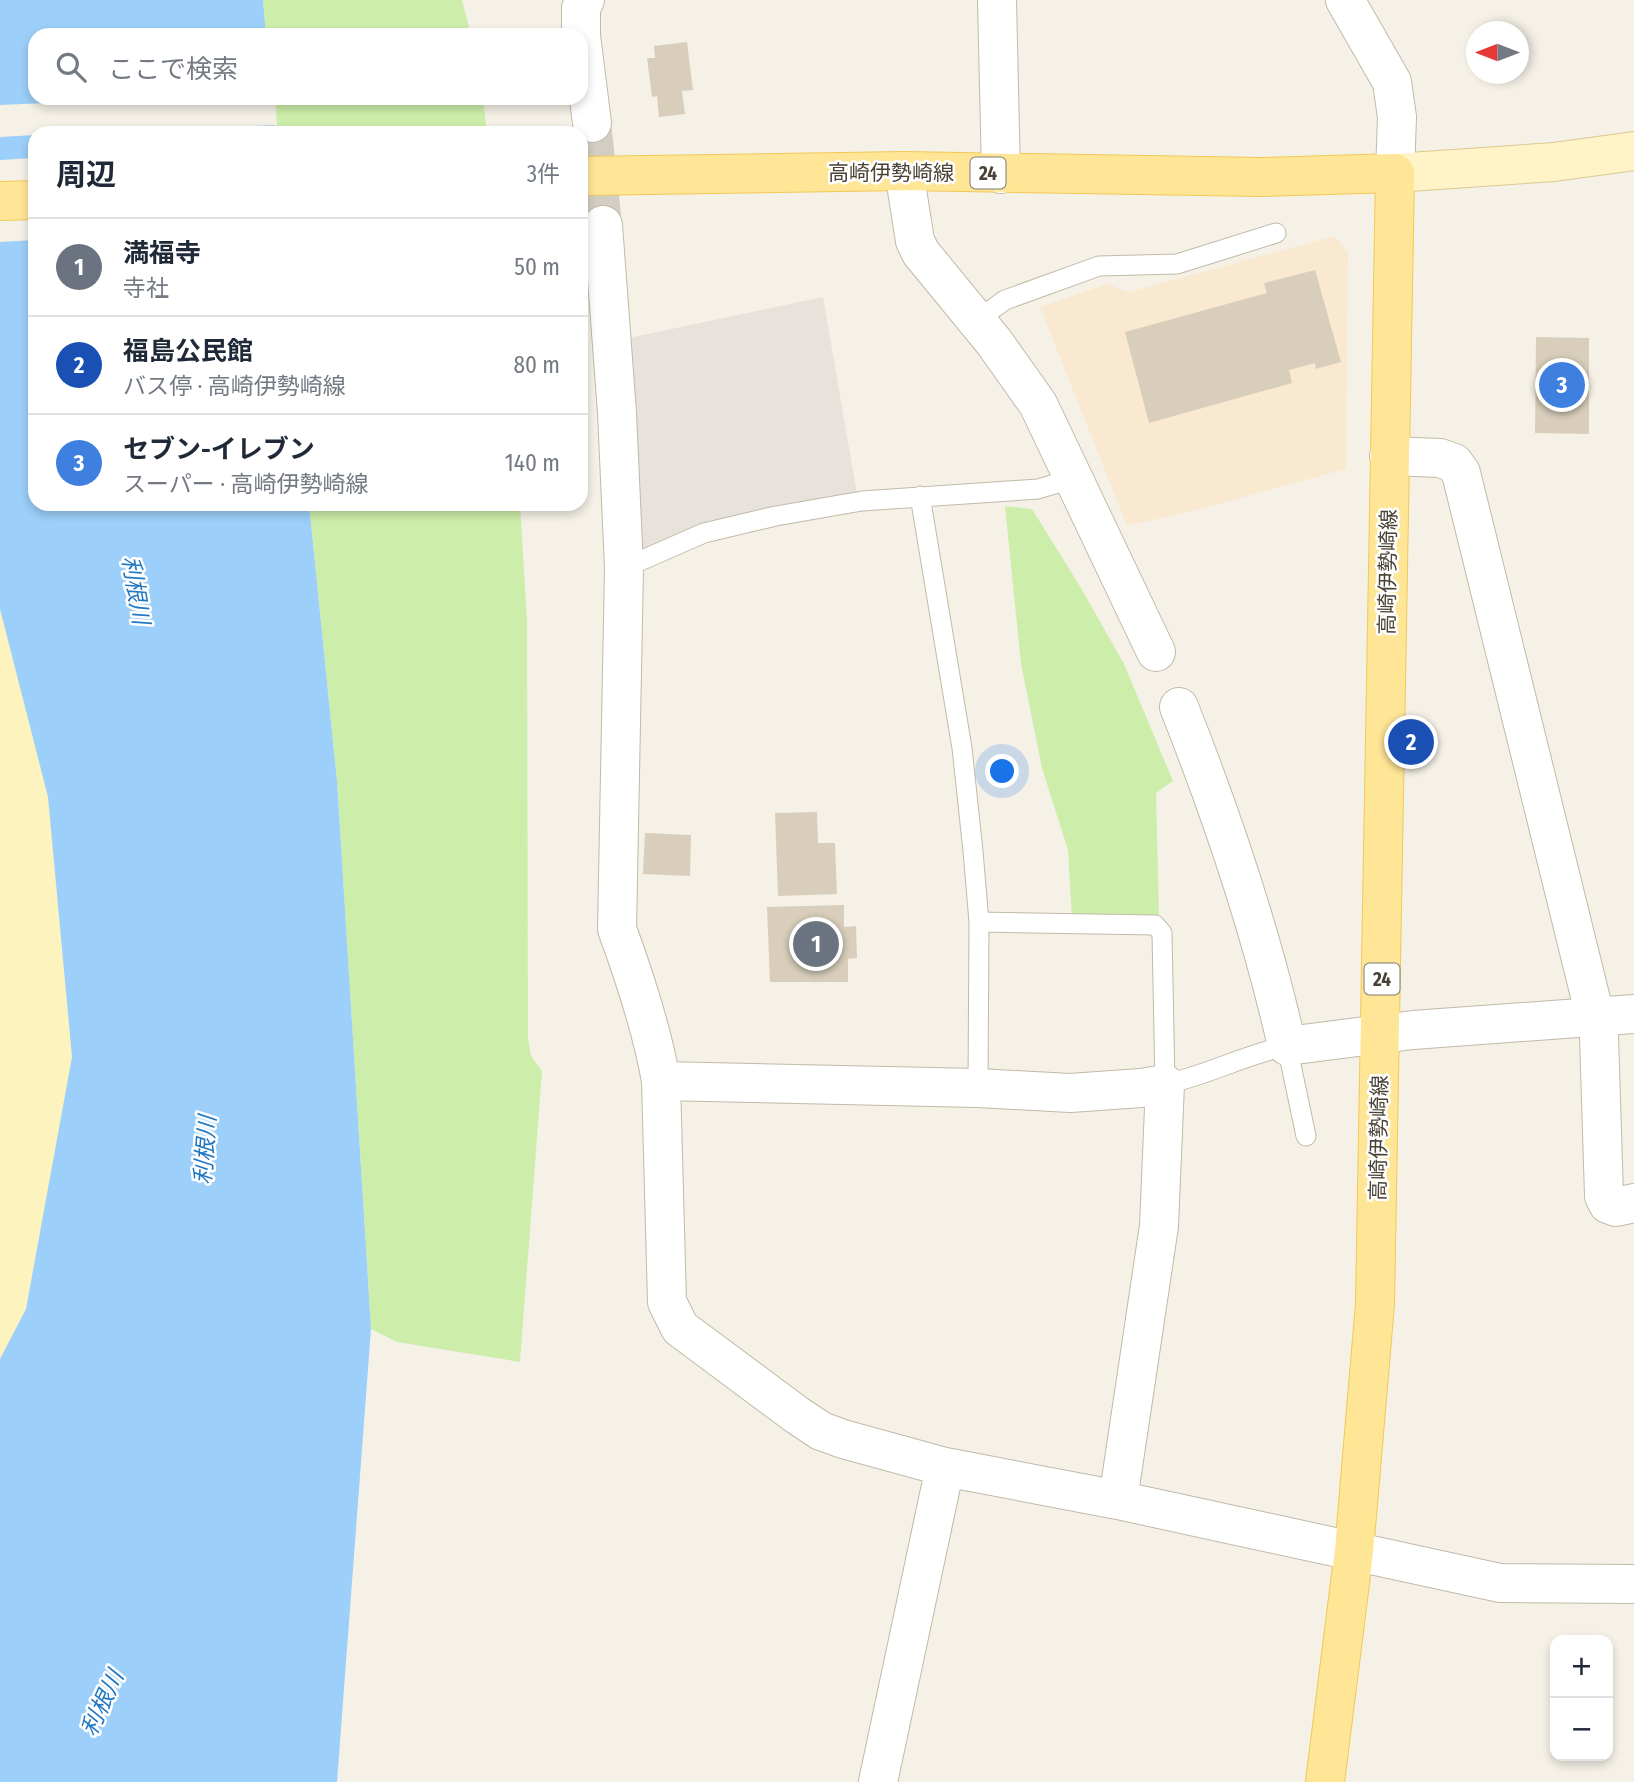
<!DOCTYPE html>
<html lang="ja">
<meta charset="utf-8">
<style>
:root{--surface:#fff;--page:#f6f6f7;--text:#1f2937;--muted:#747a83;--line:#e0e1e3;--accent:#ff4014}
body{margin:0;font-family:"Fira Sans Condensed","Noto Sans JP",sans-serif;background:var(--page);color:var(--text)}
.controls{position:absolute;right:21px;bottom:21px;display:grid;overflow:hidden;border-radius:14px;box-shadow:0 4px 10px #0003}
.controls button{width:63px;height:63px;display:grid;place-items:center;padding:0;border:0;border-bottom:2px solid var(--line);background:var(--surface);color:var(--text);font:35px sans-serif}
.compass{position:absolute;left:1466px;top:21px;width:63px;height:63px;border-radius:50%;background:var(--surface);box-shadow:0 4px 10px #0003;rotate:270deg}
.you{position:absolute;left:1003px;top:772px;width:24px;height:24px;margin:-18px;border:5px solid #fff;border-radius:50%;background:#1a73e8;box-shadow:0 0 0 10px #1a73e833}
.badge{display:grid;place-items:center;width:46px;height:46px;border-radius:50%;background:var(--accent);color:#fff;font-size:23px;font-weight:700}
.pin{position:absolute;translate:-50% -50%;border:4px solid #fff;box-shadow:0 2px 7px #0006}
.list{margin:0;padding:0;list-style:none}
h2{display:flex;justify-content:space-between;align-items:center;height:91px;margin:0;padding:0 28px;font-size:30px}
h2 small{font-size:23px;font-weight:400;color:var(--muted)}
.list li{display:grid;grid-template-columns:46px 1fr auto;gap:21px;align-items:center;box-sizing:border-box;height:98px;padding:0 28px;border-top:2px solid var(--line)}
.list b{display:block;font-size:26px;white-space:nowrap}
.list p{margin:0;font-size:23px;white-space:nowrap;color:var(--muted)}
.list em{font-size:23px;font-style:normal;color:var(--muted)}
.icon{flex:none;width:38px;height:38px;fill:none;stroke:currentColor;stroke-width:2;stroke-linecap:round;stroke-linejoin:round}
.map{position:relative;flex:none;width:1634px;height:1782px;overflow:hidden}
.search{position:absolute;background:var(--surface);box-shadow:0 4px 10px #0003;left:28px;top:28px;width:560px;height:77px;display:flex;align-items:center;gap:18px;box-sizing:border-box;padding:0 24px;border-radius:21px;color:var(--muted);font-size:26px}
.panel{position:absolute;background:var(--surface);box-shadow:0 4px 10px #0003;left:28px;top:126px;width:560px;height:385px;border-radius:21px}
.map>svg:first-child{display:block}
</style>
<div class="map">
<svg width="1634" height="1782" viewBox="0 0 1634 1782">
<rect width="100%" height="100%" fill="#f5f1e7"/>
<!-- commercial -->
<path fill="#f9e9d0" d="M1335,236L1348,253L1346,469L1196,510L1127,526L1040,307L1107,284L1129,292Z"/>
<!-- industrial -->
<path fill="#e7e2db" d="M823,297L857,494L640,551L629,338Z"/>
<!-- green -->
<path fill="#cdeeab" d="M263,0H462L471,35H266Z
M272,98H483L487,133H275Z
M309,504H520L527,620L528,1037L531,1056L542,1071L520,1362L397,1342L371,1329L337,781Z
M1005,506L1032,509L1081,588L1124,664L1173,781L1156,793L1159,918H1072L1068,850L1042,768L1021,664Z"/>
<!-- sand -->
<path fill="#fdf3be" d="M0,609L48,797L72,1057L26,1309L0,1359Z"/>
<!-- water -->
<path fill="#9ccff9" d="M0,0H263L266,35H35V98H272L275,133H35V504H309L337,781L371,1329L337,1782H0V1359L26,1309L72,1057L48,797L0,609Z"/>
<!-- pier -->
<path fill="#f5f1e7" d="M162,98H275L277,125L90,133H35V135L0,137V105Z
M35,158V240L0,242V160Z"/>
<!-- building -->
<path fill="#d8cebb" d="M687,42L693,90L682,91L685,114L659,117L657,96L652,97L647,58H655L654,46Z
M1315,270L1341,362L1316,369L1315,363L1289,370L1292,383L1149,423L1125,332L1267,293L1264,283Z
M1536,337L1589,338V434L1535,433Z
M817,812L818,843H835L837,894L778,896L775,813Z
M645,833L691,835L690,876L643,874Z
M844,905V927L856,926L857,958L848,959V982H770L767,907Z"/>
<g fill="none" stroke-linecap="round" stroke-linejoin="round">
<!-- street-tunnel -->
<path stroke="#d3cec3" stroke-width="38" stroke-dasharray="38 19" stroke-linecap="butt" d="M592,123L603,225"/>
<defs>
<path id="lane" d="M976,321L1005,300L1099,266L1177,264L1276,233
M920,496L962,748L973,851L979,922L978,1088
M624,568L704,533L776,516L862,501L1038,489L1075,478
M979,922L1155,925L1162,933L1165,1084C1207,1076 1245,1054 1287,1046L1306,1136"/>
<path id="street" d="M997,0L1001,174
M1345,0L1392,82L1397,117L1395,173
M581,35V8L585,0
M581,36L592,123
M904,171L915,241L921,253L994,342L1038,404L1156,652
M603,225L617,413L624,568L617,929C635,978 652,1029 661,1081L667,1302L680,1328L797,1415L821,1431L843,1439L945,1467L1118,1500L1500,1583L1634,1584
M1389,456L1440,458L1454,463L1461,473L1595,1016L1599,1036L1604,1196L1608,1204L1616,1207L1634,1203
M1179,707C1223,818 1261,930 1287,1046L1413,1030L1634,1014
M661,1081L978,1088L1070,1093L1141,1088L1165,1084L1159,1226L1118,1500
M878,1782L945,1467"/>
<path id="secondary" d="M1395,173L1554,162L1634,151"/>
<path id="primary" d="M581,176L904,171L1262,177L1395,173L1375,1304L1354,1551L1325,1782
M0,201L35,200"/>
</defs>
<!-- lane casing -->
<use href="#lane" stroke="#c2baa8" stroke-width="21"/>
<!-- street casing -->
<use href="#street" stroke="#c2baa8" stroke-width="40"/>
<!-- secondary casing -->
<use href="#secondary" stroke="#dac991" stroke-width="40"/>
<!-- primary casing -->
<use href="#primary" stroke="#f1c958" stroke-width="40"/>
<!-- lane -->
<use href="#lane" stroke="#fff" stroke-width="19"/>
<!-- street -->
<use href="#street" stroke="#fff" stroke-width="38"/>
<!-- secondary -->
<use href="#secondary" stroke="#fff3c7" stroke-width="38"/>
<!-- primary -->
<use href="#primary" stroke="#ffe596" stroke-width="38"/>
</g>
<g text-anchor="middle" stroke-width="5" stroke-linejoin="round" paint-order="stroke">
<!-- shield labels -->
<g fill="#fff" stroke="#807b72" stroke-width="2">
<rect x="970.5" y="157.5" width="35" height="31" rx="5"/>
<rect x="1364.5" y="963.5" width="35" height="31" rx="5"/>
</g>
<g font-size="19" font-weight="bold" fill="#494235">
<text x="988" y="180">24</text>
<text x="1382" y="986">24</text>
</g>
<!-- street labels -->
<g font-size="21" fill="#494235" stroke="#fff">
<text x="891" y="180">高崎伊勢崎線</text>
<text transform="translate(1388 572) rotate(-89)" y="7">高崎伊勢崎線</text>
<text transform="translate(1379 1138) rotate(-89)" y="7">高崎伊勢崎線</text>
</g>
<!-- water labels -->
<g font-size="23" font-style="italic" fill="#2178c2" stroke="#fff">
<text transform="translate(136 590) rotate(80)" y="8">利根川</text>
<text transform="translate(205 1150) rotate(-86)" y="8">利根川</text>
<text transform="translate(102 1703) rotate(-65)" y="8">利根川</text>
</g>
</g>
</svg>
<div class="controls">
<button>+</button>
<button>−</button>
</div>
<svg class="compass" viewBox="-18 -18 36 36"><path d="M0-13l5 13h-10z" fill="#e53935"/><path d="M0 13l5-13h-10z" fill="#747a83"/></svg>
<div class="you"></div>
<div class="pin badge" style="left:816px;top:944px;background:#6b7280">1</div>
<div class="pin badge" style="left:1411px;top:742px;background:#1a4fb4">2</div>
<div class="pin badge" style="left:1562px;top:385px;background:#3f7fe0">3</div>
<div class="search"><svg class="icon" aria-label="search" viewBox="0 0 24 24"><circle cx="10" cy="10" r="6"/><path d="M15 15l6 6"/></svg>ここで検索</div>
<section class="panel">
<h2>周辺<small>3件</small></h2>
<ul class="list">
<li><span class="badge" style="background:#6b7280">1</span><div><b>満福寺</b><p>寺社</p></div><em>50 m</em></li>
<li><span class="badge" style="background:#1a4fb4">2</span><div><b>福島公民館</b><p>バス停 · 高崎伊勢崎線</p></div><em>80 m</em></li>
<li><span class="badge" style="background:#3f7fe0">3</span><div><b>セブン-イレブン</b><p>スーパー · 高崎伊勢崎線</p></div><em>140 m</em></li>
</ul>
</section>
</div>
